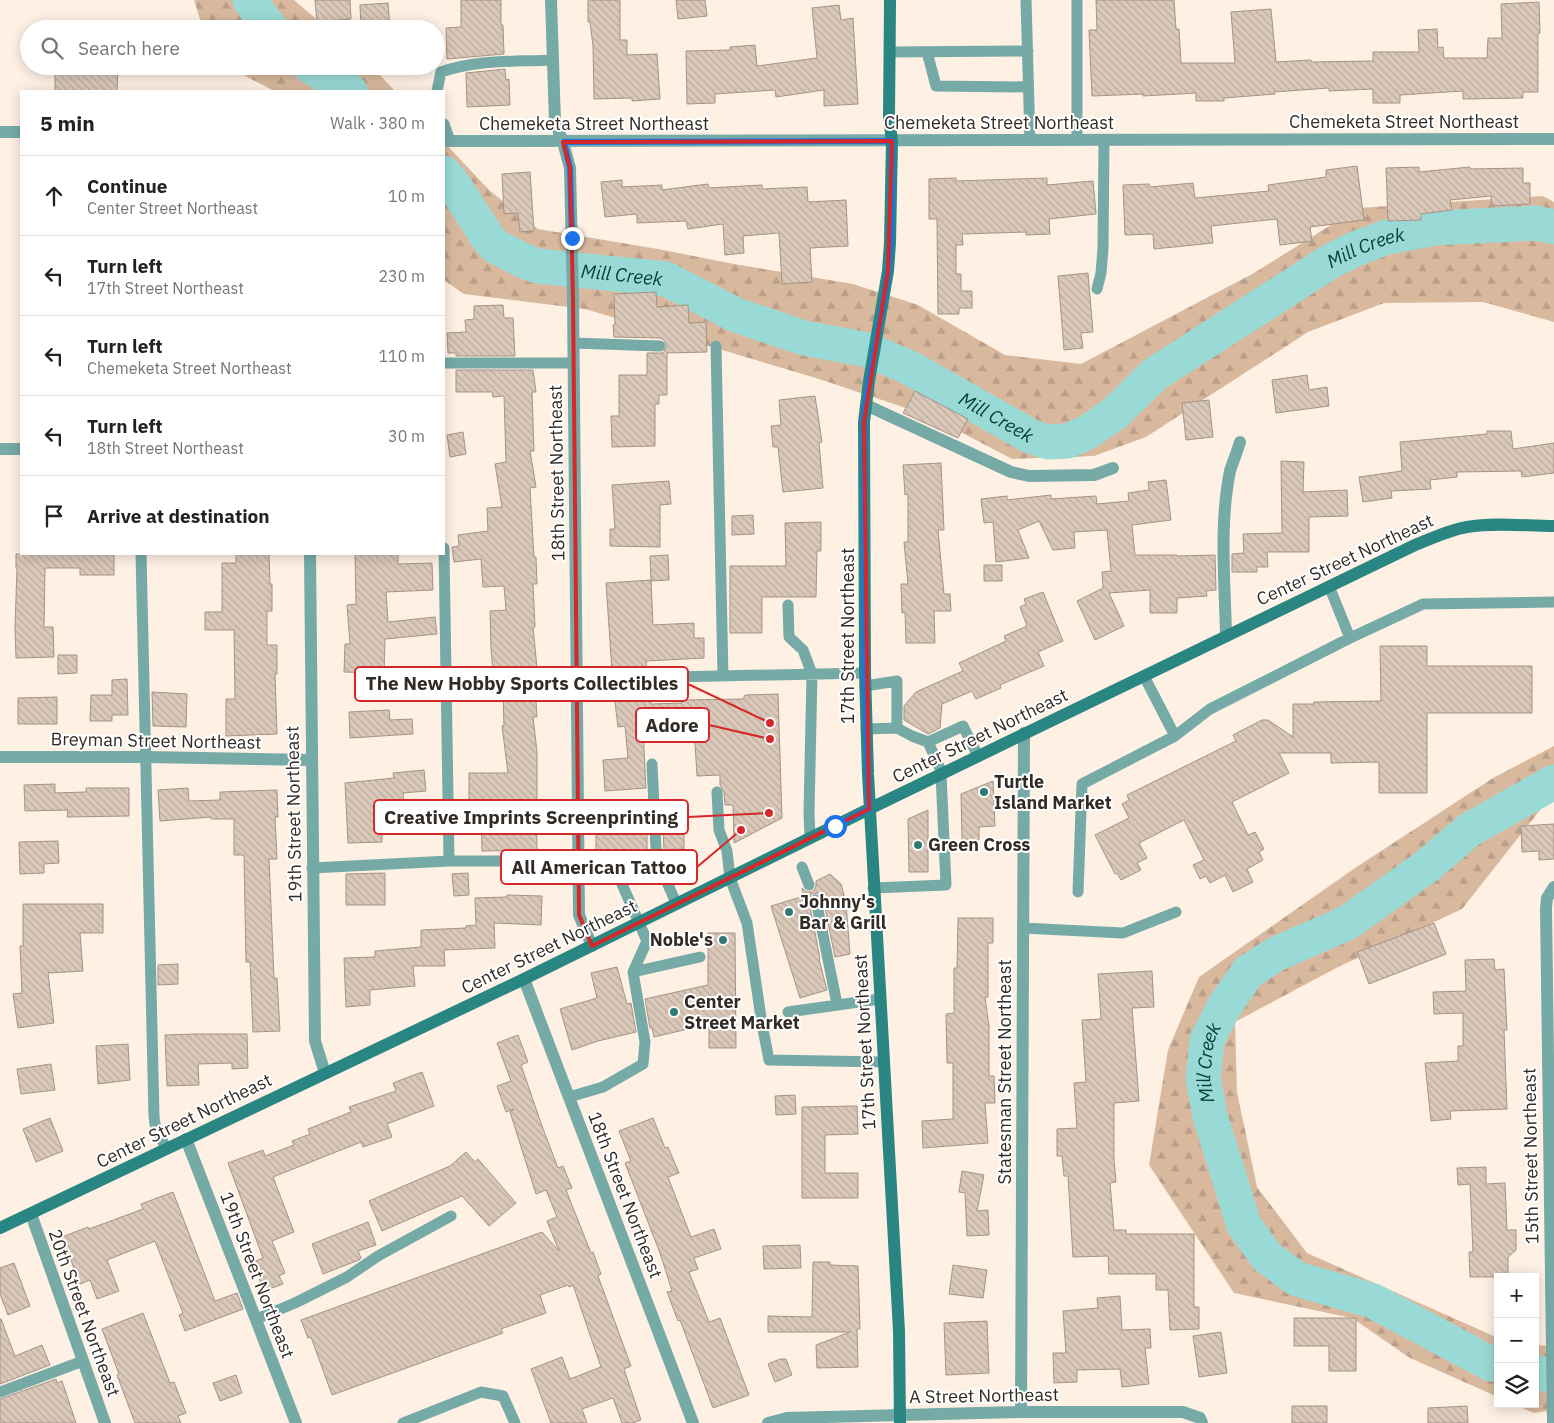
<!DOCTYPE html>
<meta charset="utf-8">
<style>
:root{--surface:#fff;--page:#f6f6f6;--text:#222;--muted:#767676;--line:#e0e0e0}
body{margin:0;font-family:"IBM Plex Sans",sans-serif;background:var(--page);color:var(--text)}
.controls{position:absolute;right:15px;bottom:15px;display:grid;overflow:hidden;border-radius:0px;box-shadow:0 2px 12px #0003}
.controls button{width:45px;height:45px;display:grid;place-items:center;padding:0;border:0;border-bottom:1px solid var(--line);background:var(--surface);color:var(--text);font:25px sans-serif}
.stop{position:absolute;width:15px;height:15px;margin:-11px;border:4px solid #1a73e8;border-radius:50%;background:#fff}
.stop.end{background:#1a73e8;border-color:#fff;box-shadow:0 1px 5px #0008}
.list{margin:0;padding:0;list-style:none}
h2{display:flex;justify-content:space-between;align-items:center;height:65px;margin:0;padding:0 20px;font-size:21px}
h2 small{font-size:16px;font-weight:400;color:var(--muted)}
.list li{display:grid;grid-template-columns:32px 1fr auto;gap:15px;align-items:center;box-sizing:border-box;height:80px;padding:0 20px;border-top:1px solid var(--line)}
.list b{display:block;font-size:19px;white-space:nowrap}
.list p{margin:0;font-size:16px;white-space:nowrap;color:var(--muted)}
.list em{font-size:16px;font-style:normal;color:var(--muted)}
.icon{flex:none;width:28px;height:28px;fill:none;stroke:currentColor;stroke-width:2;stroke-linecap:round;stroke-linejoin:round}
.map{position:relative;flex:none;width:1554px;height:1423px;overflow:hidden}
.search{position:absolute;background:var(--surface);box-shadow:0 2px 12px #0003;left:20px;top:20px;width:425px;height:55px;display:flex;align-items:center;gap:12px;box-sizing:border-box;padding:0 18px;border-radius:28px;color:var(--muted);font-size:19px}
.panel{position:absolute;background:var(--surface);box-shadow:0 2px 12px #0003;left:20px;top:90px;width:425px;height:465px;border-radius:0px}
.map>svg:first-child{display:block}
</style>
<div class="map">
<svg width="1554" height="1423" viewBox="0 0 1554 1423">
<defs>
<pattern id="forest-firs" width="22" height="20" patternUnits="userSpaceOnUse" patternTransform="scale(1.25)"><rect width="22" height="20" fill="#d9b99e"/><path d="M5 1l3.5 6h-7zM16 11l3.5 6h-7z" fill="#bb9f88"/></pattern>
<pattern id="building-back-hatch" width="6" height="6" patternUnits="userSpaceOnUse" patternTransform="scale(1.25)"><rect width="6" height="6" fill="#dac8b9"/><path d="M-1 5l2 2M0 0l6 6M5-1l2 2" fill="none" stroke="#bcac9f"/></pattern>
</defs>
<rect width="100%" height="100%" fill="#fff0e4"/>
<!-- forest -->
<path fill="url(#forest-firs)" d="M194,0H294L328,29H203Z
M227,66H371L395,91H274Z
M444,142L489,190L538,229L658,249L734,264L853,284L918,305L1005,355L1081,364L1254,273L1358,208L1543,196L1554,202V322L1483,302L1384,303L1308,332L1146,437L1094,456L1012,459L930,416L819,379L585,309L464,294L444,280Z
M1554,746V798L1544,805L1462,909L1340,966L1235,1022L1237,1092L1257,1187L1307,1253L1498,1338V1397L1410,1358L1352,1318L1234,1293L1149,1165L1168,1050L1199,977L1355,868L1493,778Z
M1535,1345L1554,1346V1410L1534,1413L1513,1404H1535Z"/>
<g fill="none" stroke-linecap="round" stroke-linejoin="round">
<!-- river -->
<g stroke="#9adad6" stroke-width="35">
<path d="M250,0L262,18L271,29"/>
<path d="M310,66L350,91"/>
<path id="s1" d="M444,173L457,190L488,238L495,246L522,260L537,266L666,279L736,315L804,338L868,350L908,367L1030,436L1048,442L1068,441L1088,432L1115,413L1155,374L1331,261L1355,249L1387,237L1435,228L1536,223L1554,227"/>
<path id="s2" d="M1498,1365L1491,1364L1373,1301L1297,1279L1267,1257L1244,1225L1210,1116L1203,1078L1207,1040L1224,1007L1248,972L1276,954L1347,923L1426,867L1469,830L1554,782"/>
<path d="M1535,1372L1554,1376"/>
</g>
</g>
<!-- building -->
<path fill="url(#building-back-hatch)" stroke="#a49486" d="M315,0H350L351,19L317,22Z
M461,0H501V25H503L504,54L447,59L446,28L461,27Z
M588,0H620V40H627V55L657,54L660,99L632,101V98L594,99L593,46L590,22H588Z
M676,0H705L707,16L678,19Z
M1096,0H1174L1176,29H1179L1181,63H1235L1231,12L1271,9L1276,62L1311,60V62L1373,61V52H1419L1418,30L1437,29L1438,48L1443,47L1444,58H1487L1488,38H1502L1501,4L1539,2L1540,33L1538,34V92H1523V98L1463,99V91L1400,95V103H1373V89L1329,91V88L1274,92L1275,94L1224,98V101H1196V93L1143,96V94L1092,96L1089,30H1097Z
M388,3L390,29H361L360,5Z
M839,5L841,20L853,18L858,104L824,106V90L776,97L775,90L715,94V103L687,104L686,51L730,50V47L755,45L757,66L817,58L812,8Z
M55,66H118L117,91H55Z
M505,69L506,80L509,79L510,105L467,107L466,73Z
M1357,166L1364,220L1310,227L1312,241L1280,245L1277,219L1211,226L1213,243L1154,249L1153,234L1125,235L1123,185L1149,184L1150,187L1193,183L1195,198L1269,191L1268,185L1326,177V170Z
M1419,167V172L1470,167V169L1523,168V183H1530V204L1492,206L1491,196L1450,200L1452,210L1421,214V220L1388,221L1386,168Z
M530,172L534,231L520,232L518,213L504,214L502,174Z
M956,178V181L1047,178V185L1093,181L1096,214L1049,219L1050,234L1026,235V232L962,234L963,245H956V274H961V291H972V308H959V314H938L937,219H929V179Z
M622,180V187L662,185V190L708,184L709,188L762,185V189L807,187L808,202L846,200L848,246L810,248L812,282L782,284L779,233L743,236L744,253L725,255L723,224L688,229L686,221L637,223V214L605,217L601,182Z
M1088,273L1093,332L1081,333L1083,348L1064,350L1058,276Z
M656,292L657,307L688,305L689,323L706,322L707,352L667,353V395H659V404H655V446L612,447L611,416H619V375H647V353H663L667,346L664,340L660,338L614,337L613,325H615L614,294Z
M503,305L504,318H513L515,356H456V353H448L447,333L466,332L465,320L474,319V306Z
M456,370H533L536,392H532L534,451H530L536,487L530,488L534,557H536L537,584H533L535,627H533L537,668L534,669L537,717H533L537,752V802H536L537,850L482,851L481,802H469V773H508L502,726H504L503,692H495L491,649L490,611L506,610L504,586L483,587L481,559L454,562L452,547L459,546L458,535L488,531L487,508L502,507L495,464L506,462L504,396L493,397L492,392H456Z
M1307,375L1309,390L1327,387L1329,406L1276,413L1272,380Z
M915,391L968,419L958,438L903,413Z
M815,396L822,442L819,443L823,488L783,492L778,447H773L771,426L781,425L779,400Z
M1209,400L1213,437L1186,440L1182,403Z
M1487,431H1511L1513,449L1554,443V473L1522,477L1521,471L1457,472V477L1430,480L1431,489L1391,491L1392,498L1363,502L1359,477L1402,471L1400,442L1487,434Z
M463,432L466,454L450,457L447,435Z
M1281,461L1304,462L1303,492L1347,490L1348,516L1309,517V552H1267L1268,567H1257V572H1232V554L1244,553L1243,534L1282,533Z
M941,463L944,530H938L944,594H950L951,611H934L935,643H906L905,612L902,613L901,584H908L904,542H908V494L905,495L903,465Z
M1166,480L1171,520L1132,525L1135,555H1177V556L1215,555L1216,590L1206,591L1207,596L1177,598V613H1150V590L1109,593L1124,626L1095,640L1077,601L1103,588L1102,572L1111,571L1107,530L1074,532L1075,548L1053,550L1039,521L1018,530L1029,558L996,562L993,522L984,523L981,499L1007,496V500L1051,495V499L1096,496L1097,504L1129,501L1128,493L1149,490L1148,482Z
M669,481L671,504L660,505V547L610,546V529H615L612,485Z
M753,515L754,534L732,535V516Z
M821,522V551H817L816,597H762V633H730V566H786L785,523Z
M16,554H114V575H80V568H45L44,627H53L54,657L16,658L15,628L17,568H16Z
M236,554H269L270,584H272V611H267V645H277V674H275L277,734L226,736V699H235L234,630H205V612H222V563H236Z
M355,554H398V564L432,563L433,590L386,592L388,622L435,617L437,634L385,639L384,673L344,672L345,644H350L347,605L356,604Z
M668,555L669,580L651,581L650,556Z
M984,565H1002V581H984Z
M651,580L653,625L694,623V638H704V658L646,661L647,670L612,671L606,583Z
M1043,592L1063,641L1038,652L1044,666L1000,685L1001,688L976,699L972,691L942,704L940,728L928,734L904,720V706L916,692L963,671L959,663L1006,641L1004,636L1027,626L1020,607L1026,604L1024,599Z
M1380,646H1427V666H1532V713H1427V793H1379V762L1331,763V753H1279L1289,773L1232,802L1248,835L1255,832L1264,849L1259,852L1263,860L1247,869L1253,882L1233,892L1225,875L1210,883L1206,876L1200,879L1193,865L1204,860L1184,820L1139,843L1147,858L1137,863L1141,870L1121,880L1117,873L1115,874L1095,835L1129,818L1122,804L1129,800L1127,795L1236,741L1233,735L1262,720H1268L1293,737V704H1314V702L1381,701Z
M58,655H77V673L58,674Z
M127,679L128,715H112V721H90L91,695H112V680Z
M649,685L651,704L682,703V700L743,699L745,695L778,694L782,818L734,843L733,805H725L724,792L720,785V775L697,776L694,727L643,730L646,788L605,791L603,760L628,758L625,726L618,727L613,686Z
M152,692L187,694L186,727L153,726Z
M57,697V724H18V698Z
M389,710L390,720L412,719L413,734L350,738L349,712Z
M424,770L426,791L403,793L404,805L382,807V842L348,843L345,783L394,778L393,773Z
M993,781L995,826L979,827V840H962L961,794Z
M55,784V793L86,792V788H129V816L67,817L68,810L25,811L24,785Z
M188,788L189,801L220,800V792L277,790L278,817H275L277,859H269L274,978H277L280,1031L253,1032L250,962H246L244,855H234V819H211V817L160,821L158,790Z
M662,809H684V849L664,850Z
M928,810V872H909L908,819Z
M647,824V855L596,856V825Z
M1554,824V859L1539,860V851L1522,852L1521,826Z
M58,841L59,863L44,864V873L20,874L19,842Z
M385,873V905H346V874Z
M468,873L469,895L454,896L452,874Z
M830,874L841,884L846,903L850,954L835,957L823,898L818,893L811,894L809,901L820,959H819L827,990L800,998L771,906L804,896L802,888L807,892H812L816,887V881Z
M507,895L542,896L541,925L494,923L495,948L444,950L445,966H413L415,986L370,990V1005L346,1007L344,958L375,957V951L421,947V930L466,928V926L476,925L475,898L507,897Z
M23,904H103V933H80L83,971L48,973L54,1023L18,1028L13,994L22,993L20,946H23Z
M958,918H993V943H988V997H985L989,1026V1076H994L995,1103H985L988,1143L923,1148L922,1121L953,1119V1063H947L946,1014L954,1013V968H957Z
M1434,923L1446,954L1369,984L1357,952Z
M708,933H735L736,1048H709V1024L654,1037L652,1028H650L645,999L708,985Z
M1494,959L1495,970L1504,969L1507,1030H1504L1507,1109L1450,1111L1451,1119L1431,1121L1425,1063L1458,1061V1046H1463V1013L1434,1014L1433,992L1466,991L1465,960Z
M178,964V984L158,985V965Z
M617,967L627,1004L631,1003L636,1032L598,1041L572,1050L560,1009L597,998L591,973Z
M1152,971L1154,1007L1132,1008L1139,1101L1114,1103V1160L1116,1182L1110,1183L1114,1230H1126V1234H1194V1307H1199V1329L1170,1330L1168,1290H1156V1274H1109L1108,1256L1073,1257L1068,1176H1064L1062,1156H1057V1129L1077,1128L1074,1083L1086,1082L1082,1020L1101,1019L1098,974Z
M197,1034H247L248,1068L232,1069V1063L198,1064L199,1085L167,1086L165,1035Z
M518,1035L528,1062L521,1065L542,1126L558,1168L563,1166L572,1188L566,1190L591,1253L593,1252L601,1274L598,1276L631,1366L624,1369L641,1420L632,1423H622L613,1398L582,1409L587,1423H551L531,1369L562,1357L570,1379L601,1367L573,1285L569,1287L568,1285L540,1295L546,1313L501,1329L503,1333L332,1395L311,1337L308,1338L301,1320L542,1232L559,1251L547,1221L557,1217L546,1190L536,1194L510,1112L514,1109L506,1112L497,1086L511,1081L497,1043Z
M128,1044L130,1080L98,1084L96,1046Z
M51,1064L55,1090L21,1094L17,1069Z
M422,1072L434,1106L387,1124L392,1137L363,1147L361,1142L273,1177L294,1232L272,1241L285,1273L279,1276L283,1284L264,1291L253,1262L263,1258L228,1163L263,1150L265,1156L294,1145L292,1141L310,1134L308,1129L351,1112L349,1107L396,1091L393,1083Z
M795,1095L796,1114L776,1115L775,1096Z
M857,1106L858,1134L825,1135V1173H858V1198H802V1107Z
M50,1118L63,1151L36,1162L23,1129Z
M653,1118L665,1148L668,1147L679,1173L668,1177L691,1237L714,1229L721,1249L694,1258L698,1269L689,1272L709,1322L720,1318L749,1395L713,1408L680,1320L678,1321L667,1292L672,1291L660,1253L625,1163L631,1161L619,1131Z
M466,1152L475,1162L478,1159L516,1203L489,1226L462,1196L382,1231L369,1201L450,1166Z
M1486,1167V1184L1505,1183L1507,1230H1516V1250L1508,1257V1277H1470L1469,1252H1473L1470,1184L1458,1185L1457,1168Z
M962,1171L984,1175L977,1211L988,1210L989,1235L967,1236L965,1193L959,1192Z
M173,1192L215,1301L237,1293L243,1309L185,1331L179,1315L183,1313L155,1241L107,1260L119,1291L97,1299L90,1280L80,1284L62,1237L88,1227L89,1229L143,1209L141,1204Z
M368,1222L376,1245L358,1251L361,1258L359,1260L323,1274L312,1244Z
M800,1245L801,1268L764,1269L763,1246Z
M813,1262H830V1265L858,1266L860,1329H857L858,1367L817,1368L816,1345L850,1332H768V1316L812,1317Z
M14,1263L30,1306L8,1315L0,1294V1268Z
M953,1265L987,1270L983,1298L949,1294Z
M1120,1296L1122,1330L1150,1329L1151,1348H1145L1149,1384L1122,1387L1120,1369L1077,1370V1382L1054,1383L1053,1353H1066L1063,1311L1098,1308L1097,1298Z
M143,1313L170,1383L174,1382L186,1413L178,1416L181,1423H135L117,1375L119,1374L102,1329Z
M1294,1318H1356V1371H1329V1346H1294Z
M0,1319H1L15,1356L42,1345L50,1365L0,1384Z
M987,1321L989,1373L946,1375L944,1323Z
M1221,1332L1227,1373L1199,1377L1193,1336Z
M780,1359H786L792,1375L775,1382L768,1364Z
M236,1375L242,1393L220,1401L213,1383Z
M56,1379L57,1383L62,1381L76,1423H0V1399Z
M1292,1406H1327V1423H1292Z
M1467,1406L1468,1423H1428V1408Z"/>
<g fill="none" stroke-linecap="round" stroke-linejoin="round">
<!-- lane -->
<path stroke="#75aaa6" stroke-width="11" d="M1026,0L1030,140
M890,52L1028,51
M927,52L936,86L1028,87
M437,91L441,72C477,59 515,62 553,60
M444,124L450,141
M1077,140V0
M1097,289L1101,273L1103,248L1104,140
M573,343L660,346
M716,346L723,676
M444,363H573
M444,548L449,861
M141,554L154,1117L155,1124L166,1149
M788,605L789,637L803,650L812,674L809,812L810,838
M1350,638L1423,604L1554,602
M1144,676L1175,736L1210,709L1350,638L1329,586
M576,679L865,673
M865,686L897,681V728L912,736L928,742L963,726L978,756
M866,729L897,728
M928,742L942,773
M652,764L656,849L666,880L676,903
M717,792L719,830L727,851L730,878L747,923L762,1024L769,1060L884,1062
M802,867L809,885
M312,868L449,861H578
M873,888L946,885L941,774
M1078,892L1082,784L1175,736
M816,900L837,1004
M1023,928L1123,933L1176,912
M633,972L700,957
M788,1012L880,999
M569,1097L603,1087L643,1064L645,1042L633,972L647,941L618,875L578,876
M256,1319L295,1303L347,1277L378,1256L451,1216
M0,1392L83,1361
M403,1423L481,1392L503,1396L515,1423"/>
<!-- street -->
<path stroke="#75aaa6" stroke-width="12" d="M551,0L555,122L563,142L570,168L573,298L579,915L592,946
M0,132H21
M444,141L1554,139
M866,405L1011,472L1029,476L1094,475L1113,468
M0,449H21
M310,554L315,1041L325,1073
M1226,636C1225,582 1219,525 1230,471C1233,462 1237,452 1240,442
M0,757H147L311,760
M524,979L693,1423
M186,1139L296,1423
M31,1214L105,1423
M1021,1412L1024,733
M768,1423L787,1418L1021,1412H1183L1200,1418L1202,1423
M1553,1423L1546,908L1547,898L1554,887"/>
<!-- secondary -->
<path stroke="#298682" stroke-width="12" d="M890,0L889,117L892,141L890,243L888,271L869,381L864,422L865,673L868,774L899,1331L900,1423
M0,1228L524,979L869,809L1415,545C1433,538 1449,530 1467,527C1495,522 1526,526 1554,526"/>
</g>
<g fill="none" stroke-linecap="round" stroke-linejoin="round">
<!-- route -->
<path stroke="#1a73e8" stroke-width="6" d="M572,238L570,168L564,142L892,141C891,184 893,228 888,271C882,321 868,371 864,422L865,673L869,809L835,826"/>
</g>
<!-- marked area -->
<path fill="none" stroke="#d62828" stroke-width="4" stroke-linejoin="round" d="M892,141L888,271L864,422L869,809L592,946L579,915L573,298L570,168L563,142Z"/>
<!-- markers -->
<g fill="#307975" stroke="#fff" stroke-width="2">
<circle cx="984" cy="792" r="5"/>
<circle cx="918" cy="845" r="5"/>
<circle cx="789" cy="912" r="5"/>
<circle cx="723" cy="940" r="5"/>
<circle cx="674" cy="1012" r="5"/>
</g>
<g text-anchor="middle" stroke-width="4" stroke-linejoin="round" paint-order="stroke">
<!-- street labels -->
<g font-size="18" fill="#322b25" stroke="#fff">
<text x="1404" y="128">Chemeketa Street Northeast</text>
<text x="999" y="129">Chemeketa Street Northeast</text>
<text x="594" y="130">Chemeketa Street Northeast</text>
<text transform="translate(557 473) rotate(-91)" y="6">18th Street Northeast</text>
<text transform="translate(1345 560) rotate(-25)" y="6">Center Street Northeast</text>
<text transform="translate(848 636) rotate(-90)" y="6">17th Street Northeast</text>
<text transform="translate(980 736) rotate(-26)" y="6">Center Street Northeast</text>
<text transform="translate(156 741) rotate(1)" y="6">Breyman Street Northeast</text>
<text transform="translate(294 814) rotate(-91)" y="6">19th Street Northeast</text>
<text transform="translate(549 947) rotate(-26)" y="6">Center Street Northeast</text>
<text transform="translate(865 1042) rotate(-93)" y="6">17th Street Northeast</text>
<text transform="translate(1005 1072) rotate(-90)" y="6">Statesman Street Northeast</text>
<text transform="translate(184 1121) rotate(-26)" y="6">Center Street Northeast</text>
<text transform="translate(1531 1156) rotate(-91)" y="6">15th Street Northeast</text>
<text transform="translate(625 1195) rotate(69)" y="6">18th Street Northeast</text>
<text transform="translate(257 1275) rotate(69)" y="6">19th Street Northeast</text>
<text transform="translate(84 1313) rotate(70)" y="6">20th Street Northeast</text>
<text transform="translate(984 1396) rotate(-1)" y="6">A Street Northeast</text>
</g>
<!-- poi labels -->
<g font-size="18" font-weight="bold" fill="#322b25" stroke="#fff" text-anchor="start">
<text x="994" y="788">Turtle<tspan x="994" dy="21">Island Market</tspan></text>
<text x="928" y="851">Green Cross</text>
<text x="799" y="908">Johnny's<tspan x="799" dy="21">Bar &amp; Grill</tspan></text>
<text x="713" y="946" text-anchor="end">Noble's</text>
<text x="684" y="1008">Center<tspan x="684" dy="21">Street Market</tspan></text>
</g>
<!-- water labels -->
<g font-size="19" font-style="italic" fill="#013f3d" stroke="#fff">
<text dy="7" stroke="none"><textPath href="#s1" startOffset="1061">Mill Creek</textPath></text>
<text dy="7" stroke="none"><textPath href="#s1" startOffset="221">Mill Creek</textPath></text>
<text dy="7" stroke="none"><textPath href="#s1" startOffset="626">Mill Creek</textPath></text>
<text dy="7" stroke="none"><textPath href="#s2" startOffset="465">Mill Creek</textPath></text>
</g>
</g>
<!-- callouts -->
<path fill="none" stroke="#d62828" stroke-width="2" d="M770 723L688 684M770 739L709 725M769 813L688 817M741 830L697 867"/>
<g fill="#d62828" stroke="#fff" stroke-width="2">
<circle cx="770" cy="723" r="5"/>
<circle cx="770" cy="739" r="5"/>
<circle cx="769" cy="813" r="5"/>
<circle cx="741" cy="830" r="5"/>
</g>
<g fill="#fff" stroke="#d62828" stroke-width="2">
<rect x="355" y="667" width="333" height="34" rx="5"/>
<rect x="636" y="708" width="73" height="34" rx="5"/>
<rect x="374" y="800" width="314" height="34" rx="5"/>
<rect x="501" y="850" width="196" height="34" rx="5"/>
</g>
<g font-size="19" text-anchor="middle" font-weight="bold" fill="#322b25">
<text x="522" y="690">The New Hobby Sports Collectibles</text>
<text x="672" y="732">Adore</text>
<text x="531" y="824">Creative Imprints Screenprinting</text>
<text x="599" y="874">All American Tattoo</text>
</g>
</svg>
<div class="controls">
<button>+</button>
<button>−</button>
<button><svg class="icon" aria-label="layers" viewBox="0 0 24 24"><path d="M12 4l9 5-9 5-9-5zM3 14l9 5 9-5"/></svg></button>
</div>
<div class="stop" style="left:835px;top:826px"></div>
<div class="stop end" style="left:572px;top:238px"></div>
<div class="search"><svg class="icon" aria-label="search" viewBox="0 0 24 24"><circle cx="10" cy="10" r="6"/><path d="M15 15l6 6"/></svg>Search here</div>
<section class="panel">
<h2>5 min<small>Walk · 380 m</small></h2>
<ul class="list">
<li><svg class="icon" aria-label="ahead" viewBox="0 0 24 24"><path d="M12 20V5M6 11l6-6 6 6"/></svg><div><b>Continue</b><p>Center Street Northeast</p></div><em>10 m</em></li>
<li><svg class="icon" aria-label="left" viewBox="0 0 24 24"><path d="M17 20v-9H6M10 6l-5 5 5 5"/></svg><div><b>Turn left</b><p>17th Street Northeast</p></div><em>230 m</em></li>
<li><svg class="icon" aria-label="left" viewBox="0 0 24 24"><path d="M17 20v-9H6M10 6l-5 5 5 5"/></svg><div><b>Turn left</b><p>Chemeketa Street Northeast</p></div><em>110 m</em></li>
<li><svg class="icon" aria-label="left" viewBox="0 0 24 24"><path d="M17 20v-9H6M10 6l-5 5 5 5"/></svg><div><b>Turn left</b><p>18th Street Northeast</p></div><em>30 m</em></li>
<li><svg class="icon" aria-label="arrive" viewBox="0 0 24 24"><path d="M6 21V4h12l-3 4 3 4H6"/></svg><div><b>Arrive at destination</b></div></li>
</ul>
</section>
</div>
